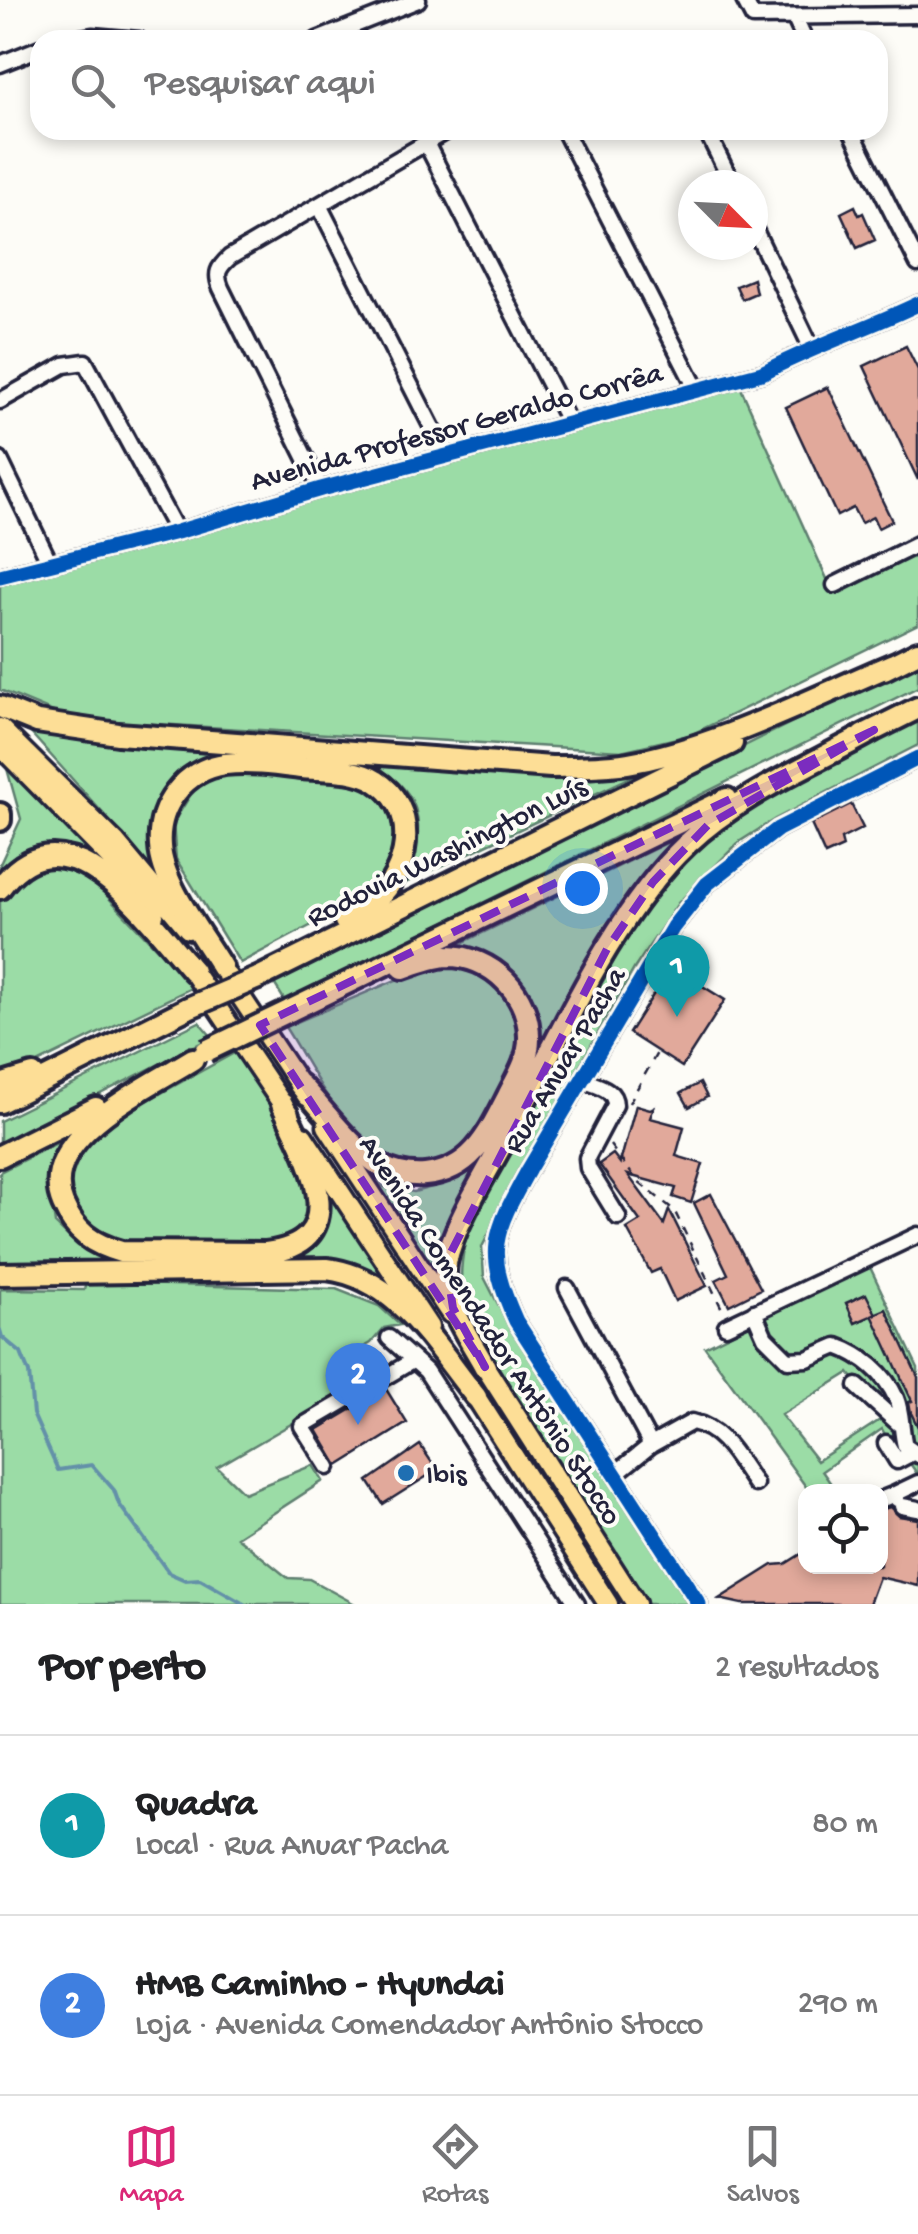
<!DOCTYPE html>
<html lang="pt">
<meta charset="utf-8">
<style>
:root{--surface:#fff;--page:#f2f2f2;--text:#202124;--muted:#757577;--line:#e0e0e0;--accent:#db2777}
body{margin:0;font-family:"Gochi Hand",sans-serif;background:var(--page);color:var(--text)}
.controls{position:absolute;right:30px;bottom:30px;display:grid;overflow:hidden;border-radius:20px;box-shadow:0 5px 15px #0003}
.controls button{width:90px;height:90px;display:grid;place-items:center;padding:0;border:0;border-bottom:2px solid var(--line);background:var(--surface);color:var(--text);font:50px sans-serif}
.compass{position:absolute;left:678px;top:170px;width:90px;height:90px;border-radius:50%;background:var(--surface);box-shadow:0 5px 15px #0003;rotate:114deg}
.you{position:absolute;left:582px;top:888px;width:35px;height:35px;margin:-25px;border:8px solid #fff;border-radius:50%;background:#1a73e8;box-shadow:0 0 0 15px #1a73e833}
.badge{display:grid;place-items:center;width:65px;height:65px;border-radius:50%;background:var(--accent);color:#fff;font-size:32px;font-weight:700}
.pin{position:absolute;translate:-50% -82px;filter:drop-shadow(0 2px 5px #0008)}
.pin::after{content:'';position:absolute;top:52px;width:35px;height:30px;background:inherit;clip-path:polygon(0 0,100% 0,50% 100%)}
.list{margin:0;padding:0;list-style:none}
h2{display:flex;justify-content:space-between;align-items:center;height:130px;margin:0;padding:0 40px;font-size:42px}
h2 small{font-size:32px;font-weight:400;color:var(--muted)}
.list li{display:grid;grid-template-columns:65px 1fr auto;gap:30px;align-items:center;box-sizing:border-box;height:180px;padding:0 40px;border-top:2px solid var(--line)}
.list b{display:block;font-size:38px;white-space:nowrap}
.list p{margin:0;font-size:32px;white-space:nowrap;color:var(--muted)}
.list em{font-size:32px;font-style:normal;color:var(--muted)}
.icon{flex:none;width:55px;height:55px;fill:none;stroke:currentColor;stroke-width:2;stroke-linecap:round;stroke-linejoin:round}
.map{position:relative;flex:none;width:918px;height:1604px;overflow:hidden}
.search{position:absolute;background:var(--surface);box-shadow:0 5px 15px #0003;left:30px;right:30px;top:30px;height:110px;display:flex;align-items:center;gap:25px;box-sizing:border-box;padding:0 35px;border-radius:30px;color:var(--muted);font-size:38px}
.sheet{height:490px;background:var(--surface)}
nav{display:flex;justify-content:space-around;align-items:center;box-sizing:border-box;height:140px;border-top:2px solid var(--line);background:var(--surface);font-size:28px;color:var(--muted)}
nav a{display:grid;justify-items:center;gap:5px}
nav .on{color:var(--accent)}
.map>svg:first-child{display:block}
</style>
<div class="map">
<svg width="918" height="1604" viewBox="0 0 918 1604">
<rect width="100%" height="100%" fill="#fdfcf7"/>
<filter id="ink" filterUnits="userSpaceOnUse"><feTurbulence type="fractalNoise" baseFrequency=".01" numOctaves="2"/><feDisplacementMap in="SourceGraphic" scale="20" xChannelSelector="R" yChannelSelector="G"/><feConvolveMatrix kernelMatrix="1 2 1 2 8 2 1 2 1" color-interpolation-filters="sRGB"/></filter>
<g filter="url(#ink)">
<!-- green -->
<path fill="#9bdca6" stroke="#5e7f70" stroke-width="2.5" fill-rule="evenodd" d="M740,386L832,590L918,549V624L690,735L621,751L70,719L0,690V583Z
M918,660V687L285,1001L272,980Z
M918,716V745L775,819L739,842L678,903L634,969L528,1157L482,1247L484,1277L498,1304L693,1604H641L493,1369C495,1342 477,1327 467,1304C457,1281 462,1257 467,1233L643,907L712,827Z
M29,731L561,772L657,765L405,883C415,854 427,821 408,794C383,757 335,761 295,759C273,758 248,753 226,755C191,758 156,788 151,823C149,838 151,854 153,869Z
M6,765L100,859C65,851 24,842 0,877V864L21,819Z
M230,769L365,780L394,799L404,830L388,877L361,899L240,963L176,859L173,823L196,786Z
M685,834L616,919L440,1243L435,1284L361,1167L384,1187L414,1192L443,1184L472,1169L535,1052L488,960L458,945Z
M62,863L87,875L193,987L21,1071L0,1078V899C16,876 35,869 62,863Z
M466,963C570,1014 503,1088 462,1157C442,1163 423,1171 402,1167C354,1158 310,1065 285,1027L431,965Z
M199,1022L212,1037L0,1145V1121Z
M238,1051C256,1080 321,1175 313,1206C309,1222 295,1239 279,1244C265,1249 119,1245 106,1239C50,1213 64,1156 105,1124C117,1115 132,1109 145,1102C176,1085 207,1068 238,1051Z
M59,1142L50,1164V1190L55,1224L76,1244L104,1258L273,1259L324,1224L329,1188L396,1288L334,1264H0V1172Z
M869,1265L918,1368V1475L900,1449L894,1451L882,1429L822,1471L836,1491H809L705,1347ZM849,1373L883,1418L817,1461L781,1415Z
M86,1283L336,1289L379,1306L400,1325L384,1328L371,1343L332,1366L348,1391L217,1467L244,1493L313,1465L323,1481L237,1537L288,1578L309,1579L355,1604H0V1289L84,1290Z"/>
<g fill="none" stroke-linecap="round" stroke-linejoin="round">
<!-- stream -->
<path stroke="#6491a8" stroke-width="4" d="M0,1330L2,1337L21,1353L29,1373L33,1414L58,1470L92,1465L114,1490L119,1504L169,1573L185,1580L200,1579L244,1604"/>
</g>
<!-- building -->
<path fill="#e1a99b" stroke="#22223b" stroke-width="2.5" d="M855,206L859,215L863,213L875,240L857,248L841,213Z
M753,279L756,293L742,299L736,286Z
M906,346L918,370V480L864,366Z
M828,387L892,521L878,528L873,517L861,523L853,508L837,516L786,407Z
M851,804L863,828L841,839L843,847L825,855L811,824Z
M681,951L703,965L693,980L725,1000L682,1067L629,1033Z
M700,1083L707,1097L689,1107L681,1093Z
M636,1105L650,1109L654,1107L650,1118L684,1127L676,1156L703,1164L691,1203L673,1197L676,1188L628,1175L664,1224L669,1210L707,1286L675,1301L660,1269L651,1273L627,1229L640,1221L599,1164L613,1154L620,1163Z
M711,1194L761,1289L729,1305L716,1280L728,1274L694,1203Z
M866,1294L876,1314L855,1323L846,1303Z
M886,1309L918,1377V1427L911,1413L909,1402L912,1401L872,1315Z
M386,1389L407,1423L338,1466L317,1430Z
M420,1445L437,1470L383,1504L368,1481Z
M890,1507L899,1516L918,1519V1586L879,1577L869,1604H742L719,1599L773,1565L785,1564L806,1551V1566H880V1510Z"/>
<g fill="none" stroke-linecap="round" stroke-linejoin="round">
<defs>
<path id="minor" d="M744,0L753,17L918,15
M794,17L805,40
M69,40L92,36L139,40
M317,40L418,0
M0,64L40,48
M564,130L696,388
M706,130L733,185
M851,130L918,264
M426,143L569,423
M319,205L446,455
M753,226L811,347
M0,401L64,365L85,362L177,532
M0,460L50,563
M321,489L221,288C215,273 218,268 230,257L448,130
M0,576L177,532L321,489L762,373C813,346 866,329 918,304
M835,585L918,544
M582,1080C596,1086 615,1088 615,1105L587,1158L588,1168L618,1217
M567,1288L651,1445L615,1474
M754,1312L765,1337L788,1360L807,1359L837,1346C862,1355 885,1373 896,1398C902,1412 901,1431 905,1446L918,1455
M726,1326L918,1235
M389,1338L426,1371L577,1604
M857,1386L899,1424
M886,1443L897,1461L912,1453
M651,1445L692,1422C724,1429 737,1459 755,1484
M328,1467L302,1426L414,1360
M897,1499L895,1494L918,1483
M880,1500L895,1494
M902,1506L918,1509
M699,1604L516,1321C484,1251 493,1234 529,1169L673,927L707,884L778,829L918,758"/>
<path id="major" d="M0,728L116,843L188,929
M0,746L114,862L154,915
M186,961L289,1114
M227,976L307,1096
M327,1126L450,1313
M303,1136L429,1327
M478,1356L636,1604
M469,1386L608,1604"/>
<path id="highway" d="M884,669L918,652
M0,707L37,722L118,734L551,767C577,767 603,767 628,763C716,748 812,698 896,663
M862,736L918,708
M0,814V820
M0,888C67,798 149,922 193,971
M222,968C202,934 162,885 160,846C157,806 184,770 225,764C249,761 277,765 301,768C325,770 354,768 376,781C417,807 411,862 382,894C372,905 357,913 345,921
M258,978L732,743
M289,1011L727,799
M193,1059C149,1087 35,1138 63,1204C75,1232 92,1244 121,1252L266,1253C359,1242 305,1154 282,1104
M0,1085L33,1075
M300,1085C325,1111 350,1148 381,1166C394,1173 411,1176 425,1175C472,1171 489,1133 508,1096C517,1078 529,1059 529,1039C530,994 492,956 447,956C432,957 417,963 403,968
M0,1102L188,1008
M0,1156L96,1108
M0,1274L327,1269C398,1278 434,1345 476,1397
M485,1367C469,1337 440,1299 446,1263C453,1224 490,1168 508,1133C558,1041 611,916 687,844C739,794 812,765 874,730"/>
</defs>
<!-- minor casing -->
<use href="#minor" stroke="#22223b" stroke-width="21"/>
<!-- major casing -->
<use href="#major" stroke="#22223b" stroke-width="25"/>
<!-- highway casing -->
<use href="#highway" stroke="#22223b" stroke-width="28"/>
<!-- path -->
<path stroke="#22223b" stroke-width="2.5" stroke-dasharray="8 8" stroke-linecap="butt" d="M629,1103L658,1051
M610,1145L638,1182L674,1210L723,1311"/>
<!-- minor -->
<use href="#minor" stroke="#fdfcf7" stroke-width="14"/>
<!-- major -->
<use href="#major" stroke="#fdde96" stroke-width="18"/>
<!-- highway -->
<use href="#highway" stroke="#fdde96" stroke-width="20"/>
<defs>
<path id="highway-bridge" d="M188,1008L258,978
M206,1051L289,1011"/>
</defs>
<!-- highway-bridge casing -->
<use href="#highway-bridge" stroke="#22223b" stroke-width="28" stroke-linecap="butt"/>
<!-- highway-bridge -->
<use href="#highway-bridge" stroke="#fdde96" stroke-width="20"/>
<defs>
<path id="cycleway" d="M0,576L177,532L321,489L762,373C813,346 866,329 918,304
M699,1604L516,1321C484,1251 493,1234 529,1169L673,927L707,884L778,829L918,758"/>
</defs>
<!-- cycleway casing -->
<use href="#cycleway" stroke="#fdfcf7" stroke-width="21"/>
<!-- cycleway -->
<use href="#cycleway" stroke="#0057b8" stroke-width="15"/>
</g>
</g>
<!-- marked area -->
<path fill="#7b2cbf" fill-opacity="0.2" stroke="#7b2cbf" stroke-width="8" stroke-dasharray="20 12" stroke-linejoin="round" d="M874,730L708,825L653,882L607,949L446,1262L453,1308L485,1367L260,1025Z"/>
<!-- markers -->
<circle fill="#1f6fb2" stroke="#fdfcf7" stroke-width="4" cx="406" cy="1473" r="10"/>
<g text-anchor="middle" stroke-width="8" stroke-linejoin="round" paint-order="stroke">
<!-- street labels -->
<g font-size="30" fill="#22223b" stroke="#fdfcf7">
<text transform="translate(456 425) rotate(-15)" y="10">Avenida Professor Geraldo Corrêa</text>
<text transform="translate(446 850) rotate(-26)" y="10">Rodovia Washington Luís</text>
<text transform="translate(563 1059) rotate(-59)" y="10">Rua Anuar Pacha</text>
<text transform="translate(492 1329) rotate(57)" y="10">Avenida Comendador Antônio Stocco</text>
</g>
<!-- poi labels -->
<g font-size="30" fill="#22223b" stroke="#fdfcf7" text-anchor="start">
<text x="426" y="1483">Ibis</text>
</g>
</g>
</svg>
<div class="controls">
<button><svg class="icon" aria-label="locate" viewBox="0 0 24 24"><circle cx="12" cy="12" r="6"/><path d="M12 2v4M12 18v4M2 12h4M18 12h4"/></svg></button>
</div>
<svg class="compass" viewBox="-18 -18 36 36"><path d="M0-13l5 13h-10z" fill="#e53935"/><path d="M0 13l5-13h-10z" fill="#757577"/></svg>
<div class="you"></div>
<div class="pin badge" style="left:677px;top:1017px;background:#0f9aa8">1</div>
<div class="pin badge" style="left:358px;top:1425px;background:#3f7fe0">2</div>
<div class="search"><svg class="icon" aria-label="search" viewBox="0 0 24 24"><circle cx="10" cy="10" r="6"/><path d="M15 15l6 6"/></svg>Pesquisar aqui</div>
</div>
<section class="sheet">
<h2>Por perto<small>2 resultados</small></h2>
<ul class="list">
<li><span class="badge" style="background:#0f9aa8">1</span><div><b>Quadra</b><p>Local · Rua Anuar Pacha</p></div><em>80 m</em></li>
<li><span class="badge" style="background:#3f7fe0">2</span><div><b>HMB Caminho - Hyundai</b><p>Loja · Avenida Comendador Antônio Stocco</p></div><em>290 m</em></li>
</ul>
</section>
<nav>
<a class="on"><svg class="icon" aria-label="map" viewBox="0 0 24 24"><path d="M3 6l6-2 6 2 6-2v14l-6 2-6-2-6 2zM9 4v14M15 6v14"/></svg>Mapa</a>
<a><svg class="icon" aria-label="directions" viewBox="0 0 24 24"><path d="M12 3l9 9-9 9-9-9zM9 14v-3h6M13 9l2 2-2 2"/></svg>Rotas</a>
<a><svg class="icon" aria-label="saved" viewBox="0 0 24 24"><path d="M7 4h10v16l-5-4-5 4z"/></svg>Salvos</a>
</nav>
